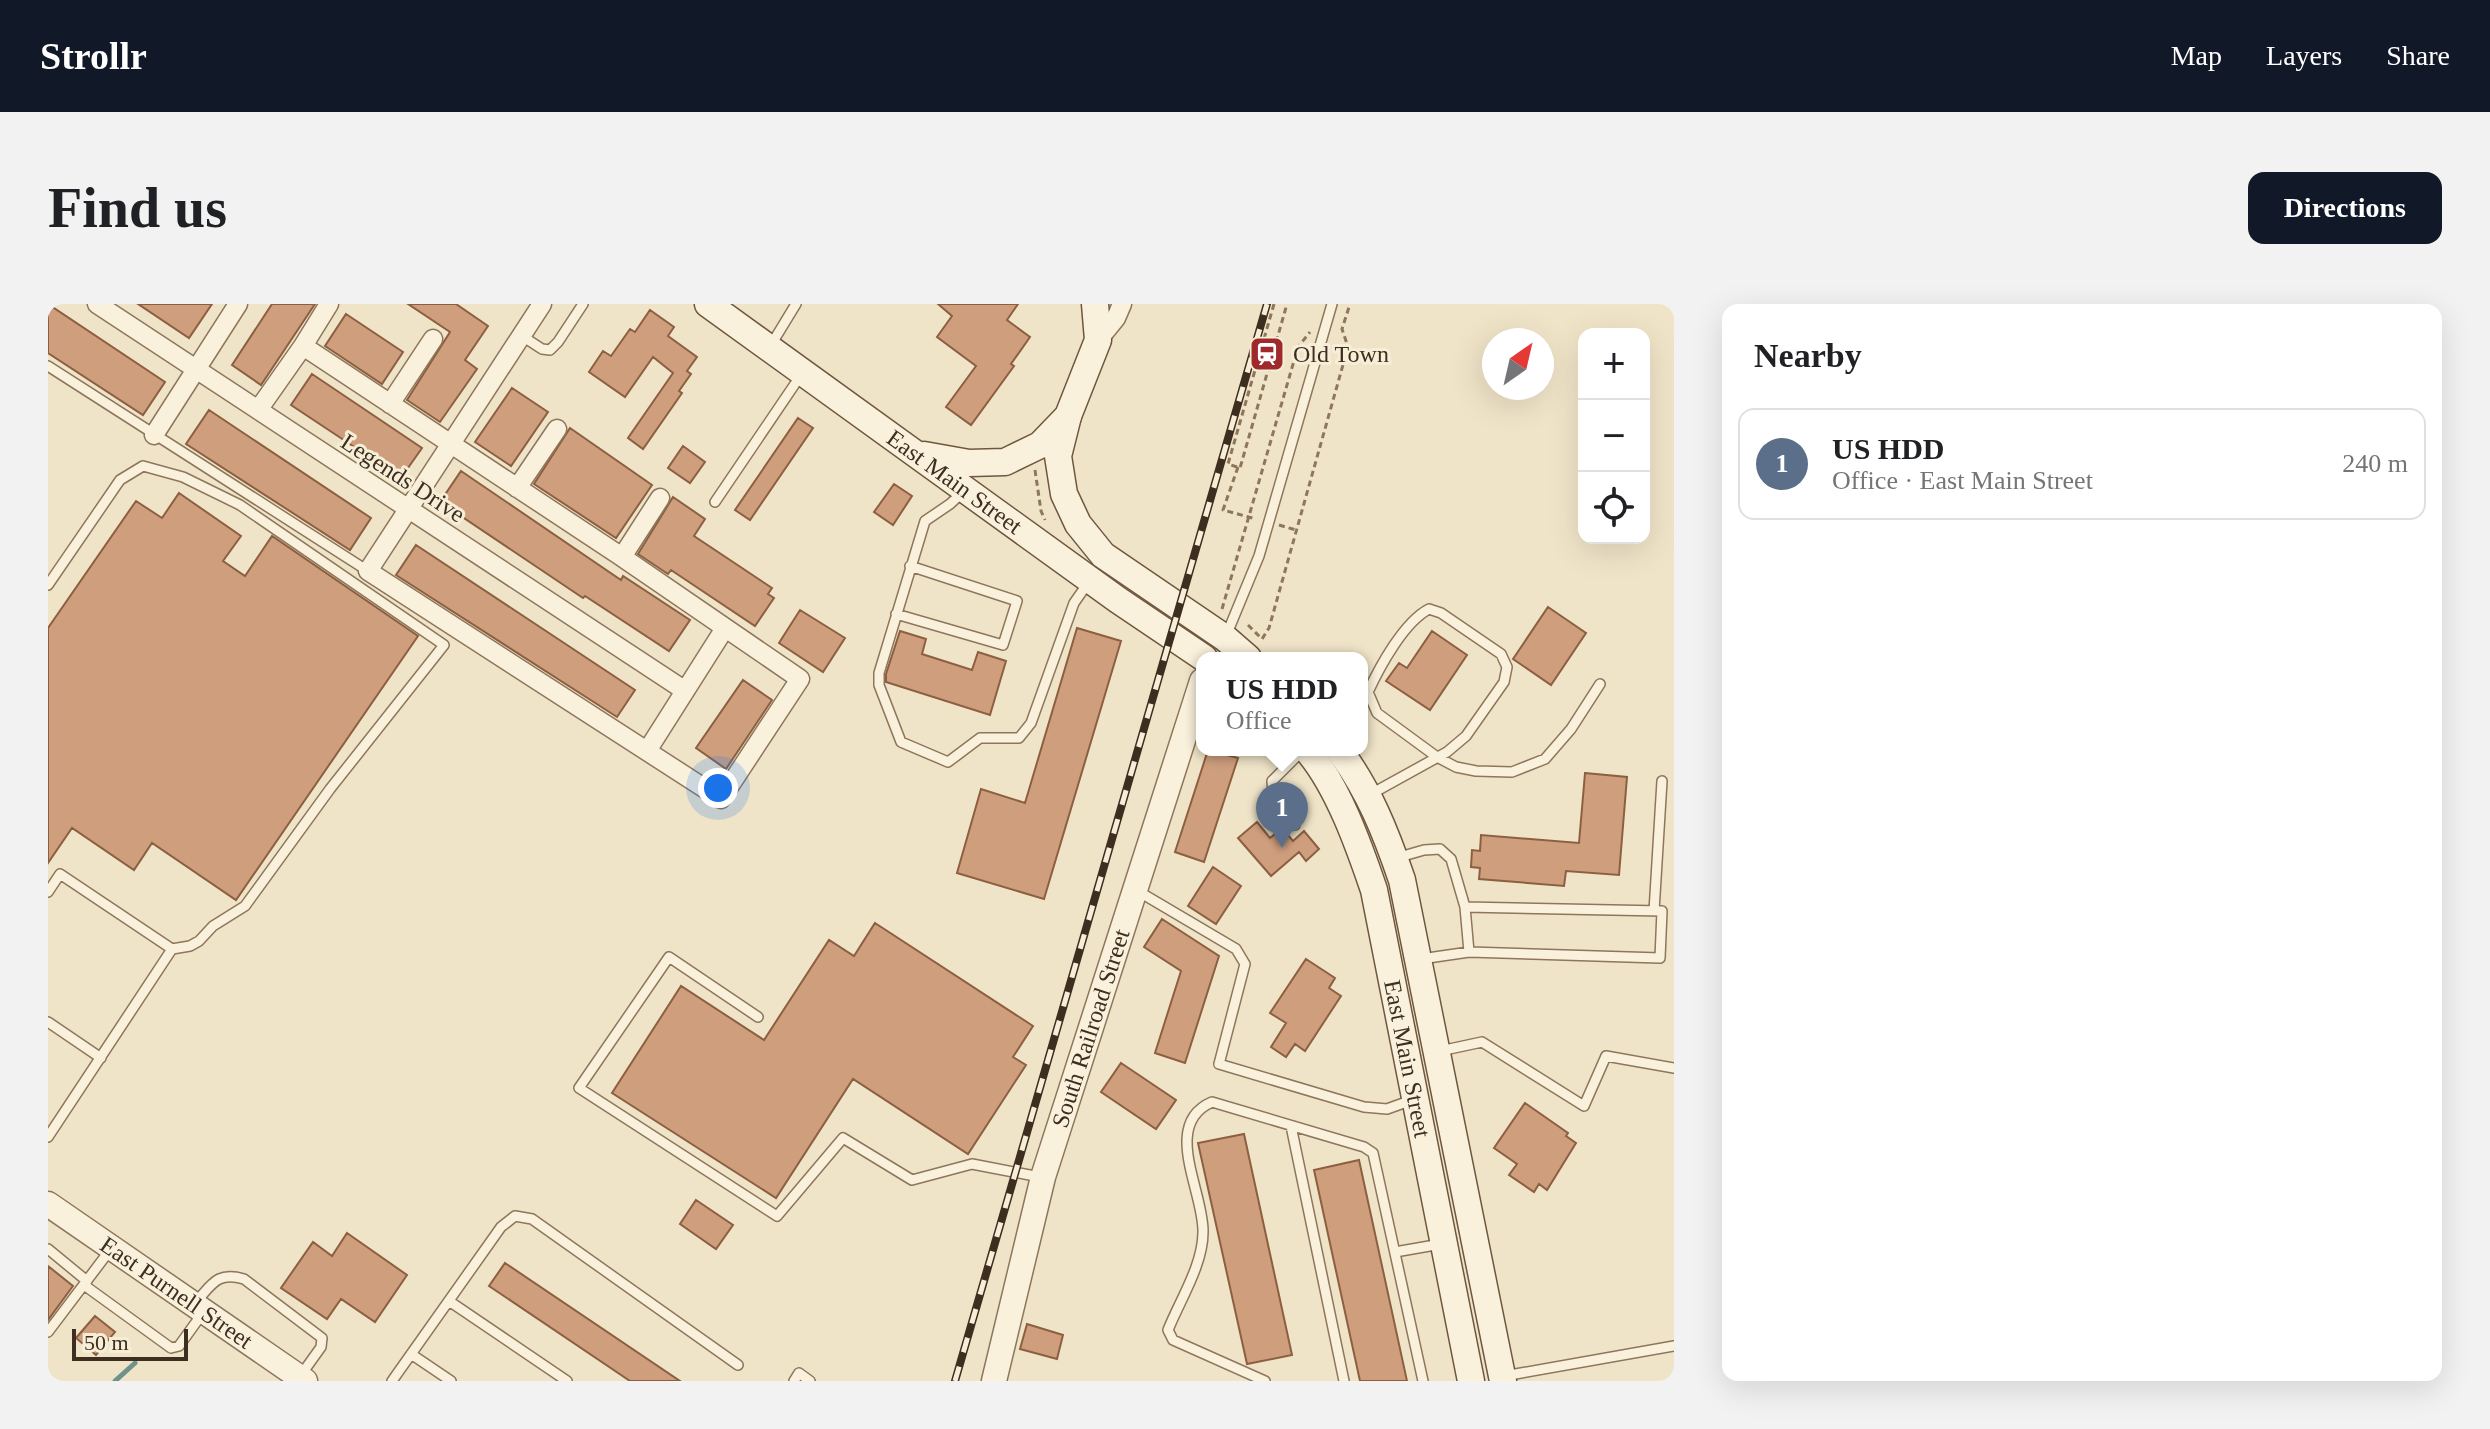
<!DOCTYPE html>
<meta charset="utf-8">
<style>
:root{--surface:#fff;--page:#f2f2f2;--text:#202124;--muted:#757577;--line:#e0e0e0;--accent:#111827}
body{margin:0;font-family:"Times New Roman",serif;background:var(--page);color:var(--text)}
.controls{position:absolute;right:24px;top:24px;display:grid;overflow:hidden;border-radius:16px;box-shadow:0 8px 32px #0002}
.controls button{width:72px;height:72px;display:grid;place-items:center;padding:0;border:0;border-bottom:2px solid var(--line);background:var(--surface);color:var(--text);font:40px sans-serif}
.compass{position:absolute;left:1434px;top:24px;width:72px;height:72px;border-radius:50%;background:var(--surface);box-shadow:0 8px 32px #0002;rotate:34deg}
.scale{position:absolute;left:24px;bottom:20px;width:116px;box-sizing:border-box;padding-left:8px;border:4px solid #3d2e20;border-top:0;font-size:22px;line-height:28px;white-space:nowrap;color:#3d2e20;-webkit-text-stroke:6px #f7eed8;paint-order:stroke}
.you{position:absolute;left:670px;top:484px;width:28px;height:28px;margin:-20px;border:6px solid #fff;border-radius:50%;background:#1a73e8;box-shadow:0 0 0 12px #1a73e833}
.badge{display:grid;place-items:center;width:52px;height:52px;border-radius:50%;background:var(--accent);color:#fff;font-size:26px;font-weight:700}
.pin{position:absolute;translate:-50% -66px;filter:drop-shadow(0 2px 4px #0008)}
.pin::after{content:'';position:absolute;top:42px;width:28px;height:24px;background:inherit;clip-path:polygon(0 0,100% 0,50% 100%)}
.popup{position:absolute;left:1148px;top:348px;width:172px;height:104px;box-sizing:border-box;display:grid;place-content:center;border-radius:16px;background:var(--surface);filter:drop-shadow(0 2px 6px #0005);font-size:26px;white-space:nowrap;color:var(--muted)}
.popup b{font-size:30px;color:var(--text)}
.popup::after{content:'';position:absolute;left:50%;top:100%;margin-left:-16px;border:16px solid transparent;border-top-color:var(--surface)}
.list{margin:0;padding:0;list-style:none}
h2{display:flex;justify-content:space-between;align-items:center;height:104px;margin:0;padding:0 32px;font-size:34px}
h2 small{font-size:26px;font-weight:400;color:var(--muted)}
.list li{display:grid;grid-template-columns:52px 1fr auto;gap:24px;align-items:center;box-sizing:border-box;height:112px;margin:0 16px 16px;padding:0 16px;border:2px solid var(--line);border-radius:16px}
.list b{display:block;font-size:30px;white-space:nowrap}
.list p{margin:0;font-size:26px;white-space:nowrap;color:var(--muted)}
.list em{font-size:26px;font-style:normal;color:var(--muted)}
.icon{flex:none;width:44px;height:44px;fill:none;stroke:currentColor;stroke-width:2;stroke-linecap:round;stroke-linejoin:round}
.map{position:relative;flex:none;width:1626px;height:1077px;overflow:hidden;border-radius:16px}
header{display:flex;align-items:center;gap:48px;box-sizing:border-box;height:112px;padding:0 40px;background:var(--accent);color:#fff}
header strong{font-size:38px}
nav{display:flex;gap:44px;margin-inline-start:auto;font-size:28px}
.intro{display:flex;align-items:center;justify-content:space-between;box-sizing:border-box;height:192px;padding:0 48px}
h1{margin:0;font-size:56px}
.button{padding:20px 36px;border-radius:16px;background:var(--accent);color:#fff;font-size:28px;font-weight:700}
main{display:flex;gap:48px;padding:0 48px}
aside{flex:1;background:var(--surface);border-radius:16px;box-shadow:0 8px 32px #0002}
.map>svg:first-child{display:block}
</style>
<header>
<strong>Strollr</strong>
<nav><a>Map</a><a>Layers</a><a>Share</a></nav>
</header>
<div class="intro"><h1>Find us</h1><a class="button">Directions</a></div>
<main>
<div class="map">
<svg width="1626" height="1077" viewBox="0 0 1626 1077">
<rect width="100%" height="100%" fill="#f0e4c8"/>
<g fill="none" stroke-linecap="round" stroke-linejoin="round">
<!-- stream -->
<path stroke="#6f938a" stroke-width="5" d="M67,1077L87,1059"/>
</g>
<!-- building -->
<path fill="#cf9f7d" stroke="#8d5f41" stroke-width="2" d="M0,0L117,78L95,111L0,49Z
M90,0H164L141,34Z
M224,0H267L213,81L184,61Z
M360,0H408L440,22L417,56L429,65L392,118L359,96L402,28Z
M890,0H970L959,16L982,33L963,60L966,62L923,121L898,103L928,62L889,33L904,12Z
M602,6L626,23L620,32L649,53L639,67L643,70L631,87L634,89L595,145L580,134L625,69L605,53L577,93L541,68L555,47L563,52L582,25L587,28Z
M298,10L355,48L334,80L277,42Z
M264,70L374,144L353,174L243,101Z
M464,84L500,108L463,162L427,138Z
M161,106L323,214L302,246L138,140Z
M750,114L765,124L702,216L687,206Z
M522,124L604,181L568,234L486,180Z
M635,142L657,158L642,179L620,164Z
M413,167L573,276L575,272L642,316L621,347L537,292L535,294L392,198Z
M846,180L864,192L845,221L826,208Z
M131,189L193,232L175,257L197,272L224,232L370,332L188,596L104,539L86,566L24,524L0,559V324L88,197L114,214Z
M625,193L657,215L646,232L724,284L720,290L726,294L707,322L623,266L620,270L590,250Z
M368,241L587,386L569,413L348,271Z
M1500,303L1538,329L1503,381L1465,355Z
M752,306L797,334L775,368L731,339Z
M1029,324L1073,337L996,595L909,569L933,485L977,499Z
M852,327L878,335L874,350L924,366L930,348L958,357L942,411L838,378V370Z
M1384,327L1419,351L1382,406L1338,377L1351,359L1359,364Z
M695,376L724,396L678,465L648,444Z
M1160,446L1190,454L1156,558L1127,548Z
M1537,469L1579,473L1571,571L1518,567L1516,582L1431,575L1432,564L1423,563L1424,546L1432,547L1433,531L1531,539Z
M1209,518L1222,534L1234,524L1245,537L1256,527L1271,545L1258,557L1251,548L1223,572L1190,534Z
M1165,563L1193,582L1168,620L1140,602Z
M1114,615L1171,652L1137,759L1107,749L1133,667L1096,643Z
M827,619L985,722L965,753L978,761L920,850L805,775L728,894L564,789L633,682L716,736L781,636L806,652Z
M1258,655L1287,674L1281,684L1293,692L1257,747L1247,740L1238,753L1223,743L1238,719L1222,709Z
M1073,759L1128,796L1108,825L1053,788Z
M1477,799L1520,829L1518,832L1528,839L1499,886L1491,880L1486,888L1461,871L1469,860L1446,844Z
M1196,830L1244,1051L1199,1060L1150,839Z
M1311,856L1359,1077H1312L1266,866Z
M648,896L685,921L668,945L632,920Z
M299,929L359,971L327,1018L293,995L279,1015L233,984L265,938L284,952Z
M457,959L632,1077H582L441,982Z
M0,962L25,982L0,1016Z
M47,1012L67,1028L48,1051L28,1034Z
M979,1020L1015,1031L1009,1055L972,1045Z"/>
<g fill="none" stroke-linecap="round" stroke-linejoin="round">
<defs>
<path id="service" d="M474,32L494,45L502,46L510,38L535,0
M723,41L748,0
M0,62L320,267
M915,188L902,200L877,217L831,369V381L853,438L900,458L932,434H971L983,419L1026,299L1040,279
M667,198L753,71
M0,281L72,176L95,162L135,173L192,201L396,341L282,485L197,602L165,622L151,637L142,642L124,645L12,570L0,588
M848,310L955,341L969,297L862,262
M1178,332L1211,252L1284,0
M1323,490L1399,448L1418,432L1456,378L1459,363L1453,350L1393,309L1381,305C1356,318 1332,362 1320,388L1329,409L1389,453L1408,463L1428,467L1464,468L1497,455L1523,425L1552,380
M1247,521L1225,490L1224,477L1255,446
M1348,554L1376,546L1392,545L1403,555L1417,603L1614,607L1612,654L1421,648L1373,655
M1088,586L1188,645L1197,660L1171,760L1316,803L1339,805L1364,796
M1417,603L1421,648
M1606,607L1614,477
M710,713L621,653L531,784L729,912L795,834L864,876L924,860L992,873
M0,718L53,754
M1392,747L1434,738L1536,802L1558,752L1626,764
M1243,822L1296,1077
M0,833L124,645
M0,945L39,977
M1347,948L1393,940
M36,981L123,1044L131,1042L154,1010
M401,997L519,1077
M146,1000C164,981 168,967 196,975L274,1034L273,1043L253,1071
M0,1028L62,946
M363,1050L403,1077
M1456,1072L1626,1042
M344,1077L453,923L467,912L484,915L690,1061
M746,1077L751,1069L762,1077
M1217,1077L1125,1036L1120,1026C1132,996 1155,961 1155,928C1156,888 1113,820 1164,798L1316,843L1325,849L1375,1077"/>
<path id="minor" d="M49,0L636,386
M281,0L255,42L574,253L612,194
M494,0L320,267L673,495L752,375L574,253
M1050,36L1068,14L1074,0
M342,100L385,35
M210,106L255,42
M106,131L190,0
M469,184L509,125
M599,447L677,324"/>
<g id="tertiary">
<path id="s1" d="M0,900L257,1077"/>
<path id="s2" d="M946,1077L995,873L1154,377"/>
</g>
<g id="secondary">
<path id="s3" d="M660,0L1070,296L1156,354"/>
<path d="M1020,112L1010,152L1016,190L1030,220L1055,251L1177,334L1200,354"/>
<path d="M876,151L921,159L957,158L992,141L1020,112L1050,36L1047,0"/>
<path id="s4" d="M1259,446C1290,482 1311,542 1326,586L1423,1077"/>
<path d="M1291,446C1321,486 1338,529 1354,576L1455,1077"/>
</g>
</defs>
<!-- service casing -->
<use href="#service" stroke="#8d765c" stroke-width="12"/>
<!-- minor casing -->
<use href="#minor" stroke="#8d765c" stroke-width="21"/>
<!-- tertiary casing -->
<use href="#tertiary" stroke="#8d765c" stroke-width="27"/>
<!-- secondary casing -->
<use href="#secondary" stroke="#6f573f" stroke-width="29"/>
<!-- path -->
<path stroke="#8d765c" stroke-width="3" stroke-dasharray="6 4" stroke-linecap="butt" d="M1226,0L1180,160L1192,164L1239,0
M1190,163L1175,206L1208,215
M987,166L993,207L997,216
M1231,221L1248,226
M1174,305L1250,43L1262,28
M1200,321L1214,335L1221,324L1300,43L1294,25L1302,0"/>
<!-- service -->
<use href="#service" stroke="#faf1dc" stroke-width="9"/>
<!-- minor -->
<use href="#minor" stroke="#faf1dc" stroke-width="18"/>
<!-- tertiary -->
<use href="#tertiary" stroke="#faf1dc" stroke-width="24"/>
<!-- secondary -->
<use href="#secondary" stroke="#faf1dc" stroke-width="26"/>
<defs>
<path id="rail" d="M907,1077L1219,0"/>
</defs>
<!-- rail casing -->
<use href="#rail" stroke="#3d2e20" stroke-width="8"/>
<!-- rail -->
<use href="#rail" stroke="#f7eed8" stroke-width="5" stroke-dasharray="15" stroke-linecap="butt"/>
</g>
<!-- icons -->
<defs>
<symbol id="station-square" viewBox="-11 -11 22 22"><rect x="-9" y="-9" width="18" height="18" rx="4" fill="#9e2a2b" stroke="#f7eed8"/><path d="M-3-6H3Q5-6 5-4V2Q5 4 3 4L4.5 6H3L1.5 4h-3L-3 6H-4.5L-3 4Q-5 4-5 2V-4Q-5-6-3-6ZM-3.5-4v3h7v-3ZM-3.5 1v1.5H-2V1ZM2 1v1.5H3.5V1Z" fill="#fff"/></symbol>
</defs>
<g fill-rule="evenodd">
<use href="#station-square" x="1199" y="30" width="40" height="40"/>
</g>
<g text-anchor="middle" stroke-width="6" stroke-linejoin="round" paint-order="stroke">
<!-- poi labels -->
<g font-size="24" fill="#3d2e20" stroke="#f7eed8" text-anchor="start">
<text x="1245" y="58">Old Town</text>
</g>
<!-- street labels -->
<g font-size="24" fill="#3d2e20" stroke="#f7eed8">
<text transform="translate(355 174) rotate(33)" y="8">Legends Drive</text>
<text dy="8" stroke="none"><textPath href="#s3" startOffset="304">East Main Street</textPath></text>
<text dy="8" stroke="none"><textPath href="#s2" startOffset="366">South Railroad Street</textPath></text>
<text dy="8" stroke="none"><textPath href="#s4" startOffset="328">East Main Street</textPath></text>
<text dy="8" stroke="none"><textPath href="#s1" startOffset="156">East Purnell Street</textPath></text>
</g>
</g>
</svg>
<div class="controls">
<button>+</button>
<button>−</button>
<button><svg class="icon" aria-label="locate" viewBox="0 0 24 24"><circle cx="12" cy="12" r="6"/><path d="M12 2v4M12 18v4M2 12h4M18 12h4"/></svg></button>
</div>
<svg class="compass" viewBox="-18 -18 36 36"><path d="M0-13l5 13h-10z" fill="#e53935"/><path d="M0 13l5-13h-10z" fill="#757577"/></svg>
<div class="scale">50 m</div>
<div class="you"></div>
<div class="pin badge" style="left:1234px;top:544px;background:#5c6f8a">1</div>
<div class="popup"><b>US HDD</b>Office</div>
</div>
<aside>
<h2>Nearby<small></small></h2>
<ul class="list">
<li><span class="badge" style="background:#5c6f8a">1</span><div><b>US HDD</b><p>Office · East Main Street</p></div><em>240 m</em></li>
</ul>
</aside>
</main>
